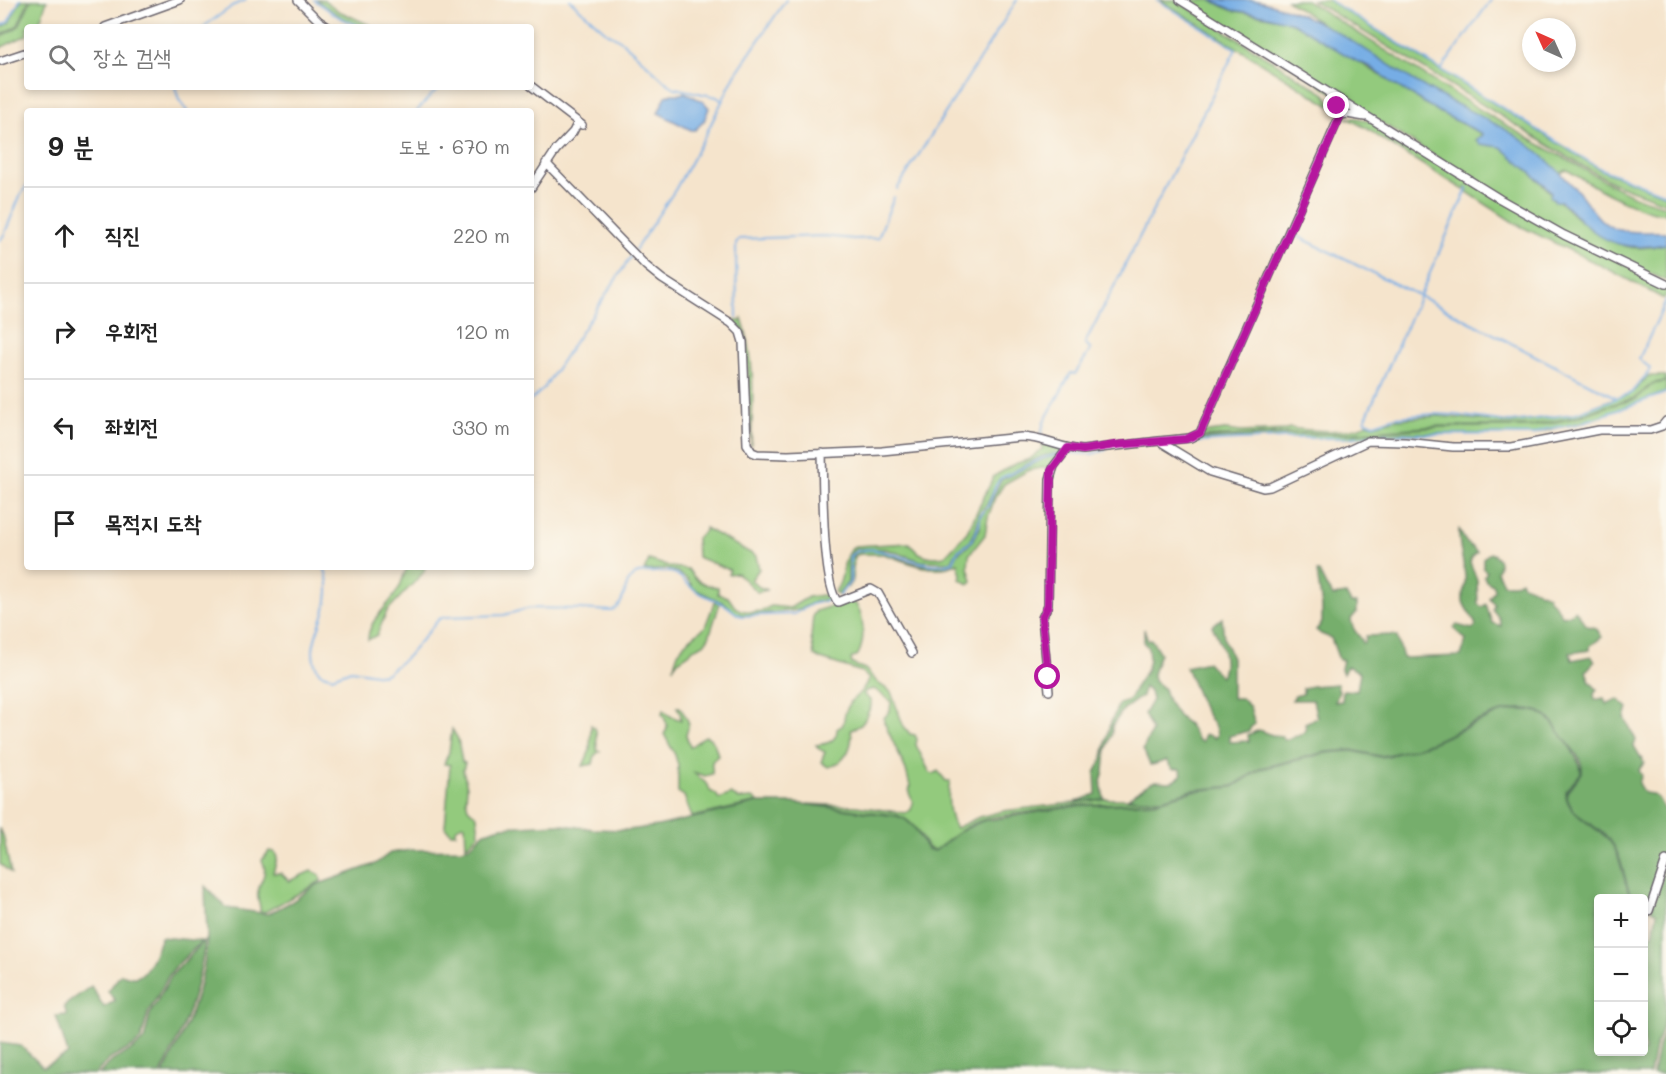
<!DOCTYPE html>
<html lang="ko">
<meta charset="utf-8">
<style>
:root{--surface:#fff;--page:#f6f6f6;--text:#222;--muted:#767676;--line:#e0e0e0}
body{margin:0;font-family:Mali,"Poor Story",sans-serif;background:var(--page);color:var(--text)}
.controls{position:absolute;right:18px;bottom:18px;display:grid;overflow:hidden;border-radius:6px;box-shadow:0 3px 9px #0003}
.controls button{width:54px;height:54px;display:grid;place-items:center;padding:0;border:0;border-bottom:2px solid var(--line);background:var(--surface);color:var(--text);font:30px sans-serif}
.compass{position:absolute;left:1522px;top:18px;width:54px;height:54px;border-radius:50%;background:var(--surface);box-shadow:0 3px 9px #0003;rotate:315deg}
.stop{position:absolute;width:18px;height:18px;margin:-14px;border:4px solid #b5179e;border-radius:50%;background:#fff}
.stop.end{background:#b5179e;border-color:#fff;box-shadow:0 2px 6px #0008}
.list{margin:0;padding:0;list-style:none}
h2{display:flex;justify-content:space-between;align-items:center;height:78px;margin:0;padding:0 24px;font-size:26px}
h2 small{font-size:20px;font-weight:400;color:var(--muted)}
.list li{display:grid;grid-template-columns:39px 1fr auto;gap:18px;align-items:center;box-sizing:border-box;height:96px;padding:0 24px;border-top:2px solid var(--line)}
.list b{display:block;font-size:22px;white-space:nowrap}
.list em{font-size:20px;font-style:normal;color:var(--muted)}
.icon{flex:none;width:33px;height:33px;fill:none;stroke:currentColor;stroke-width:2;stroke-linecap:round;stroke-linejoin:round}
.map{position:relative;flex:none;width:1666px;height:1074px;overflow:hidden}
.search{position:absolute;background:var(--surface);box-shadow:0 3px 9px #0003;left:24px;top:24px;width:510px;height:66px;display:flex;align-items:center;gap:15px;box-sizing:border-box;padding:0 21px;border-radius:6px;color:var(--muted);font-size:22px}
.panel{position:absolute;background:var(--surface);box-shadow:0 3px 9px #0003;left:24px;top:108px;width:510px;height:462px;border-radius:6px}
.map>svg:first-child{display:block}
</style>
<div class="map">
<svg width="1666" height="1074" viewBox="0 0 1666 1074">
<rect width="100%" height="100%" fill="#fbf7ec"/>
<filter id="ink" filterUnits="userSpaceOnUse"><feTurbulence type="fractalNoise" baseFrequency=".0167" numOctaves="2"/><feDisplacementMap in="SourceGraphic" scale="12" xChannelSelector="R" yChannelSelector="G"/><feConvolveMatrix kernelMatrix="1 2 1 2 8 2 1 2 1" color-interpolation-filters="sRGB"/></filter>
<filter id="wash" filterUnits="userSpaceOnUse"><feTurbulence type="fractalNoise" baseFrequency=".008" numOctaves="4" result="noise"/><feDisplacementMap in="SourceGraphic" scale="24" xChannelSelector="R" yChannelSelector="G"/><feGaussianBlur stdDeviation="1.35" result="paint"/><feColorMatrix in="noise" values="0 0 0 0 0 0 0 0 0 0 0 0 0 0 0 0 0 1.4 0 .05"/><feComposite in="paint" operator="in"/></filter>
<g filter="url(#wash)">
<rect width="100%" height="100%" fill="#f5e4cc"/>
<!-- green -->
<path fill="#93ca7d" stroke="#5a765c" stroke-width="1.5" d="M21,0H29L18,25L0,36V28L9,23Z
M31,0H47L38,27H27V35L0,48V38L19,26Z
M316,0H324L339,11L374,27C353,27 333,12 316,0Z
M1160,0H1175L1246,44L1325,94L1335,109Z
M1183,0C1191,0 1203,0 1211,0C1218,3 1224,8 1232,10C1252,15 1274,15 1294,24C1359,56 1416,105 1483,134L1476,140C1485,144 1495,143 1502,148C1544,177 1576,233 1625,246C1638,250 1652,247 1666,244V281L1565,233L1501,197Z
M1287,0H1306C1389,52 1470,106 1555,153C1591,172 1625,197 1666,206V214C1633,210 1595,187 1567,170L1560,173L1535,150L1514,135L1434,93L1334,32Z
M1312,0H1328L1601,170L1666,195V203L1613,183L1579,164Z
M1347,118H1357L1373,122L1475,185L1666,286V297L1664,299L1608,269L1516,224L1467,192L1468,189L1466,188L1464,190L1389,144L1366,128Z
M742,319C756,358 753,404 751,446L746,336L742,329L734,324L735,321H741Z
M1648,376H1666V381L1653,383L1635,398L1600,408L1575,417L1530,426H1441L1344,433H1294L1201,437L1202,433L1225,430L1242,432L1286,430L1289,428C1307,430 1353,435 1367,423L1374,425L1397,419L1439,416L1510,423L1574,414L1615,398L1626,396L1634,392Z
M1666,382V392C1637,403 1608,414 1578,423C1563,427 1548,429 1533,435L1400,433L1343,438L1283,437L1171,442L1190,439L1294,434H1344L1441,427H1530L1575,418L1609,406L1636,399L1653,384Z
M1042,442L1063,448L1061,453L1042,456L999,479L987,504L980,512L975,532L969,542L957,551L951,562L921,561L886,549H856L850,554L848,561V582L838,595L834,592C847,579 839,556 855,546L909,543C918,556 930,559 945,556L967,532L994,476L1015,464L1030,459L1042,449Z
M1059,455L1048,467L1029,470L1004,484L995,498L988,517L985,535L969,555L968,567L972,581L969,584L960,579L961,575L958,563C936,576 906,562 884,554H860L854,556L852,581L847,588C853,576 847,564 852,556C857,548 876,550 884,551C889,552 893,555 897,557C914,564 935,569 953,564L958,553L968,546L975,537L980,527V517L989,506L1001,480L1043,459Z
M705,528L756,556L759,569L751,580L759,587L768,590L757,592L737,573L728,574L730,570L697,557L696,538L705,531Z
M649,560L671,567L688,569C695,581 705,586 718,587V594L728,597L735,607L740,610L751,612L761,611L771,606L790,608L808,597L830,594L831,598L815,602L798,610L748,615L737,614L726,604L694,589L688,580L677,572L666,569L644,571Z
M408,567H425L424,572L387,611L377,635L368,640C368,619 390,606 399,588C403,580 403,574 408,567Z
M850,600C866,607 865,642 858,655L851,659L852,664L865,669L878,683L891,692L903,725L910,734L915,735L917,739L916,745L930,773L934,774L938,771L946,781H950C947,793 948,818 956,828L979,817L1003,811L1107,799H1162L1155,801L1077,805L993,817C963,824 958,834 935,850L928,848C919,834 914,821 897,815L807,804L856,806L905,813L911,810L913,802L909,793L910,786L906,770L884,722V718L890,711L891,701L874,689L865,691L864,695L871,701V706L864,721L861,725L851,730C854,746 845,764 828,767L821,762L825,752L819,749L816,745C826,744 837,742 837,729L843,725L845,713L851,701L861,692L869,679L862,672L821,659L814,655L811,638L813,615L816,611Z
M715,601L720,603L709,637L704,644L693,649L689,654L678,661L673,668L678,653L685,643L705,627Z
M677,707H680C688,721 691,720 686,735L690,747L705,736C714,738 716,748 718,756C707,764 714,765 712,774L705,776L693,772L708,785L710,791L716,794L719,799L731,794L739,799L753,798L758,802L692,817L684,796L678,792V765L675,755L664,734C670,727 666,721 662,714L663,710L670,716L681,720L680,712Z
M591,725L596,730L597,750L600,751L595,755L593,764L583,766L590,750Z
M452,729L458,739L462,762L465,763L463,770L467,787L466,800L468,808L477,816L479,834L466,846L465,825L462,824L456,829V833H451L445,827L450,765L444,764L449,752Z
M0,830L3,835L11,873L0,864Z
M269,851L275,852L277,858L273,873H281L289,881L311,871L320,875L321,881L265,912L260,911C261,904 256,899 258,892C260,880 269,873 262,860Z"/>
<!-- forest -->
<path fill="#76ae6c" stroke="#4c6854" stroke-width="1.5" d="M1459,530L1466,542L1477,552L1472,557L1470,562L1477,580L1478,604L1482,607L1486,604L1492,623L1501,626L1499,618L1493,610L1494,604L1489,598L1494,591L1493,585L1486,581L1484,576L1487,572L1483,568V558L1490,553C1499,556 1501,562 1497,571L1503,584H1514L1521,580L1523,585L1548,595L1549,599C1557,605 1557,610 1563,616L1570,614L1575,610L1587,626L1596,628L1602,637L1590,646V650L1570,653L1572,660L1591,656L1595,661L1586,671L1590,682L1597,689L1594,694L1595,700L1604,698L1606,704L1618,699L1628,708L1625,718L1636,740L1634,746L1644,763L1639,770L1642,776L1639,782L1641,789L1645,793L1652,794L1658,798L1666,812V856L1648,910L1644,911V898H1632C1623,879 1623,854 1608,838C1596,825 1565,813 1567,792L1582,773C1584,760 1571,747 1563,737C1556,727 1550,715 1537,711C1507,700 1460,731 1432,742C1418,748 1402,752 1387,755L1380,756L1352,750L1326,752L1261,768L1233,786L1192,790L1162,799H1128C1131,795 1152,781 1156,781C1169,781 1170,786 1182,774L1180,769H1172L1167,761C1160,761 1157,765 1150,765L1143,749L1152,731L1144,714L1152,700L1150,692L1144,687L1142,696L1123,710L1112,726V733L1106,751L1104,771L1101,782L1104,799L1075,802L1096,794L1095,773L1103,757L1109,727L1119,703L1129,700L1134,689L1146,671L1149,660L1148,648L1144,643V629L1148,640L1151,639L1160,653L1153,674L1154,681L1164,689L1168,701L1178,716L1189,725L1198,740L1202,742L1205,734L1215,738L1217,734L1215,727L1203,708L1186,667L1207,662L1216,672L1221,676C1229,661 1220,640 1212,626L1222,618L1224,639L1232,658V698H1241L1250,707L1255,724L1251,727L1249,731L1229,736L1230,742L1249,741L1248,735L1259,730L1272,735L1282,736L1285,740L1302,734L1306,730L1305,723L1317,718L1313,700H1292L1295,696L1303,694V688L1312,686L1337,684L1339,691L1335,702L1342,701L1343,690L1357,691L1360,672L1347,666L1343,674L1341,669L1343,660H1339L1331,638L1321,634L1316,630L1322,623V607L1317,572H1319L1326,586L1333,596L1346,594L1351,603H1357V612L1351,619C1352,629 1356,632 1362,640V643L1365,642L1366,636L1393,635L1397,637L1403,658L1461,656L1466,640L1453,628L1457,625L1472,629L1476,626C1474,617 1465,610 1463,601C1462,593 1466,585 1465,577C1464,561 1458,547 1459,530Z
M1516,710C1525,710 1535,710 1543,715C1554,721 1582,761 1581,773L1566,791C1564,813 1594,825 1607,838C1622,854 1622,879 1631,898H1598V1052H1644V934L1653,935L1657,913L1651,910L1666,865V1016L1655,1047L1650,1074H163C185,1032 205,986 207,938C207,921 205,903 205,886L227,908L268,914L291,902L316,885L375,864L390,853L411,850L462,849L469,847L485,832L501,827L557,824L593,829L628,830L658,826L758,803H795L897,816L905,819L914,827L927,849L935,851L959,832L982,821L1077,806L1155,802L1193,791L1233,787L1261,769L1326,753L1352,751L1380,757L1388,756L1429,744L1500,713Z
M161,937L202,941L176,966L169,975L148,1013L141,1039L134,1046L110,1059L95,1074H0V1043L21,1046L43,1067L68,1054L56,1016L67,1015L64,1006L91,986L104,1007L115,1001L108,991L121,974C125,975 131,978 135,977C147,977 157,947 161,937Z
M205,940C200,988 183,1031 161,1074H99L112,1061L135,1048L144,1040L150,1014L171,976Z
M1666,1025V1074H1653L1658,1047Z"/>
<!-- water -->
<path fill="#76ade5" stroke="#4c6890" stroke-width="1.5" d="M1211,0C1224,0 1238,0 1251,0C1319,10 1375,59 1433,92C1463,109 1496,121 1525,142C1543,155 1560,172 1575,188C1589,202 1596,222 1616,229C1631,234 1650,231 1666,232V244C1613,254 1597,237 1561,201H1555L1550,196L1551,192L1547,187L1501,147L1480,144L1476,140L1482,136L1483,134L1439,112L1395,85L1369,66L1356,61L1293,23L1264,15L1233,10Z
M684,92L704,102L709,108L704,121L695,130H691L658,113L666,96L672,94H682Z"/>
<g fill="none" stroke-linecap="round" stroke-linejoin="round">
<!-- stream -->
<path stroke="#76ade5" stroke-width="2" d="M314,0L337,16L360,27
M570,0L605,31L623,42L667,83L675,88L717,97L722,101
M1329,0L1601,169L1666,194
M0,26L8,22L20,0
M203,27L234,5L246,0
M1441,70L1491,0
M175,87L179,100L187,111
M417,111L431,95L442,87
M897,189L1017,0
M1467,189L1365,420L1374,424L1395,417L1434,414L1455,415L1510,422L1573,414L1631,393L1648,373L1650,368L1639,359L1666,301
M1291,233L1420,296L1615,397
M0,240L4,235L20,196L27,185
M635,250L675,190L705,136L735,75L786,0
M737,318L736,243L739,239L823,236L854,239L878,238L894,197
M531,400L544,388L632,255
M1040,438L1044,422L1071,373L1075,374L1091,349L1085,343L1236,49L1157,0
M1177,443L1283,438H1343L1400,434L1533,435L1547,429L1578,424L1666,393
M1070,453L1091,454L1106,450
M324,567C328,577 329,589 327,600C324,624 302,650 320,673L332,677L351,670L382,675L387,673L408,656L439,619L445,617L504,615L530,608L580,609L612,611C628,603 621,583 636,574C642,571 648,573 655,572C686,570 677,580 698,592C706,597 715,599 723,604C731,607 734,614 742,616L794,614L812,604L829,600
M839,596L850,582V556C872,534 921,575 953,562L958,551L968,544L975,535L979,525L980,516L988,506L996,485L1001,478L1043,458L1059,454"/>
</g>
</g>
<g filter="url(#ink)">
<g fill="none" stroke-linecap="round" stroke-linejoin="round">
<defs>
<path id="minor" d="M298,0L319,21L328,27
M1180,0L1500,199L1564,235L1666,284
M105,27L180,0
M0,61L27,52
M531,86L582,125
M1329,94L1341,111V115
M546,163L646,266L662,279L731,323L740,332L743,342L747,444L752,452L757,454L788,455L882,451L1021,437C1042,437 1062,449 1083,450L1159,441L1210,472L1263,488L1270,487L1368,441L1405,442L1453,447H1511L1599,430H1650L1662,426L1666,421
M531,188L556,150L573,132L578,122
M1159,441L1190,438L1200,433L1338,120L1341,115L1347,114L1365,117
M822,453C823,481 822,586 838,602L871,589L878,593L912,653
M1049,691L1042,618L1048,605L1050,479L1054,466L1068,448
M1649,911L1666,860"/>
</defs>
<!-- minor casing -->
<use href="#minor" stroke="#6c666e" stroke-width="10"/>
<!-- minor -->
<use href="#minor" stroke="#fff" stroke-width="7"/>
</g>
</g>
<g fill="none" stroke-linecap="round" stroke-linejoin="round" filter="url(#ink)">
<!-- route -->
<path stroke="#b5179e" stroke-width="8" d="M1048,677L1042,618L1048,605L1051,471L1068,448L1083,450L1115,445L1186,439L1200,433L1341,115V111L1337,106"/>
</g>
</svg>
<div class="controls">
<button>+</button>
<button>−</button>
<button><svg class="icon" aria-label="locate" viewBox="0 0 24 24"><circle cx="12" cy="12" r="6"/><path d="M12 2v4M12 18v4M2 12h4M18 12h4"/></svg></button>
</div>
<svg class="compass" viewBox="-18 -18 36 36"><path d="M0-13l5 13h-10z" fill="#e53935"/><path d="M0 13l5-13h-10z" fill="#767676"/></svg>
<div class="stop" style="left:1048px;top:677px"></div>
<div class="stop end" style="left:1337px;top:106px"></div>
<div class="search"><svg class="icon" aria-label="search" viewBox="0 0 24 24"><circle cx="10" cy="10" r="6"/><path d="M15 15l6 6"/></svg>장소 검색</div>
<section class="panel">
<h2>9 분<small>도보 · 670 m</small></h2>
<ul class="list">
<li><svg class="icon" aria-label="ahead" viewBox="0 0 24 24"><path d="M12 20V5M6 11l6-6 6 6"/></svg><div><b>직진</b></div><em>220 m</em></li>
<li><svg class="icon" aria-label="right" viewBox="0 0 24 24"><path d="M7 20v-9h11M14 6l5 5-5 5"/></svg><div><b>우회전</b></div><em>120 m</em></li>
<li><svg class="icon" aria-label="left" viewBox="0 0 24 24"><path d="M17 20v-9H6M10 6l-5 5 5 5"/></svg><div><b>좌회전</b></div><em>330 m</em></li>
<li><svg class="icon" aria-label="arrive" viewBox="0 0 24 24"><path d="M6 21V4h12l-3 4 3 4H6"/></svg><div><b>목적지 도착</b></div></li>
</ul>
</section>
</div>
